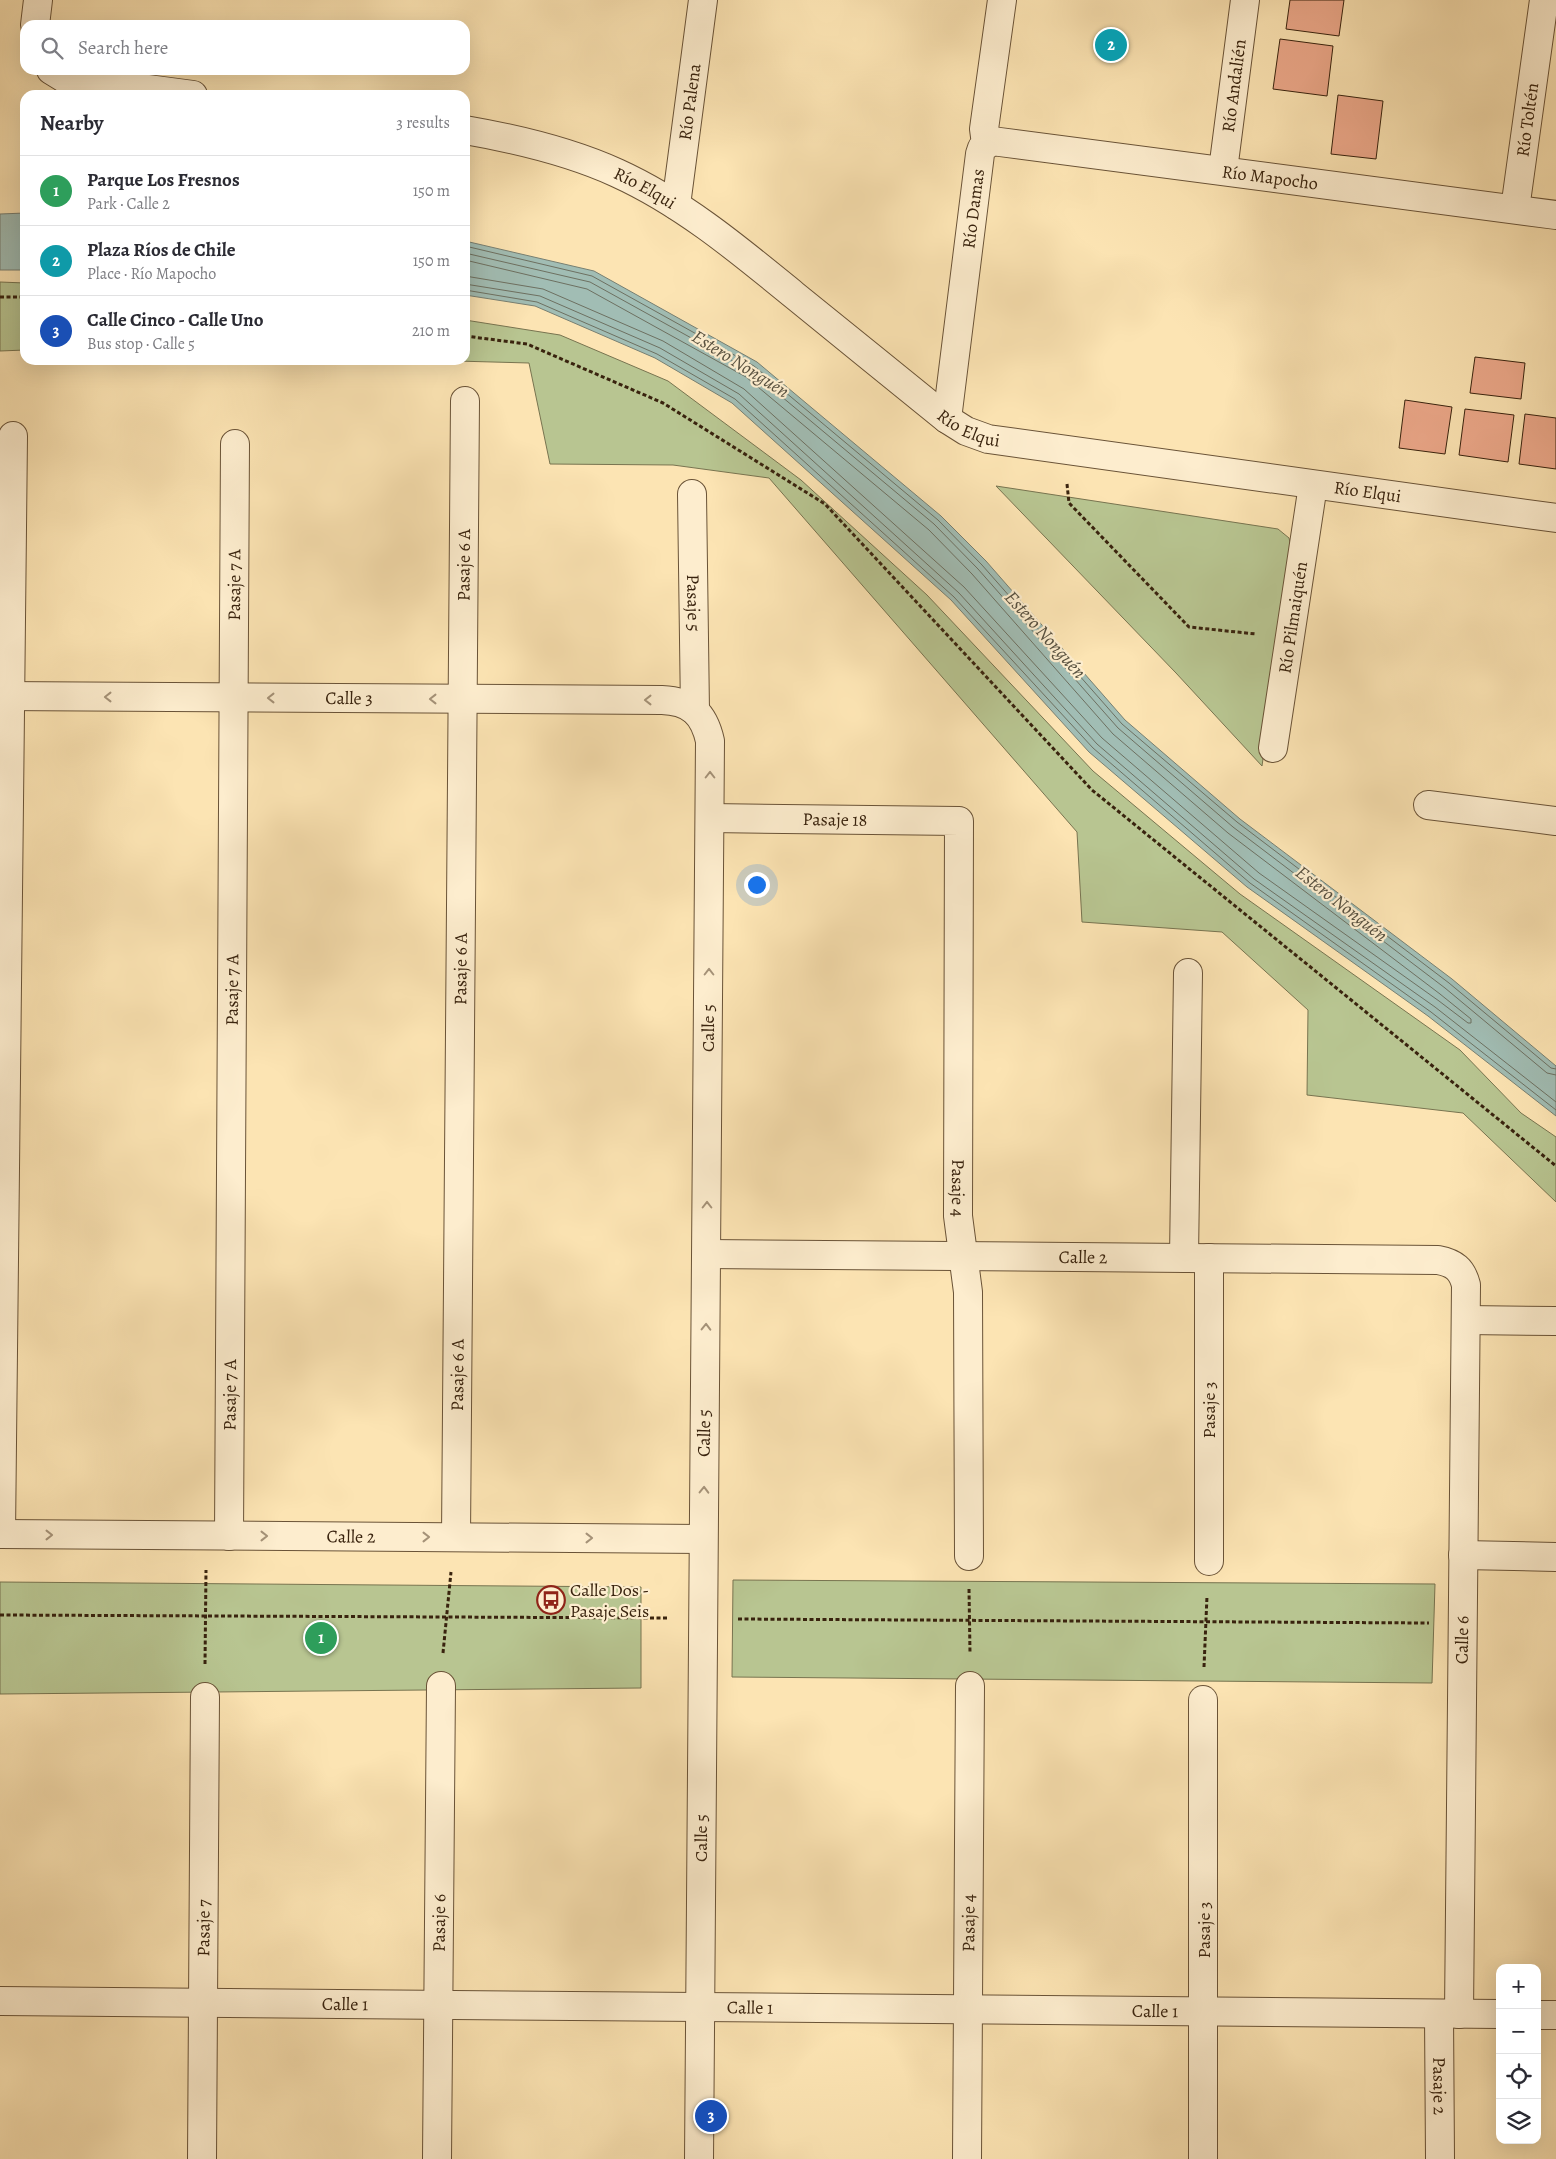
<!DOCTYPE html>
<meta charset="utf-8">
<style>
:root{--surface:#fff;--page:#f7f7f7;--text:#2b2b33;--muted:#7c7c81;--line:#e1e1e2;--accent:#2563eb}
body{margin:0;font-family:Alegreya,serif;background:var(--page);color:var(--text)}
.controls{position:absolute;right:15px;bottom:15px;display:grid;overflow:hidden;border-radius:10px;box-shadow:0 5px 20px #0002}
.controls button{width:45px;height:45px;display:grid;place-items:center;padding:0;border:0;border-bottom:1px solid var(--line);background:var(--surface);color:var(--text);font:25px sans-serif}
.you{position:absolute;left:756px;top:884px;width:18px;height:18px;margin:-12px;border:4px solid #fff;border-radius:50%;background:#1a73e8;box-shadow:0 0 0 8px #1a73e833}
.badge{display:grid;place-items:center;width:32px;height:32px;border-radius:50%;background:var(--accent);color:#fff;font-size:16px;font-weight:700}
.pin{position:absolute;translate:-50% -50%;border:2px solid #fff;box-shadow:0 1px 5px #0006}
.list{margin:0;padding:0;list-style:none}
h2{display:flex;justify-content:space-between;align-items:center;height:65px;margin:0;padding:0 20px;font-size:21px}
h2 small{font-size:16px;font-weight:400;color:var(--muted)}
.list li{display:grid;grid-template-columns:32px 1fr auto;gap:15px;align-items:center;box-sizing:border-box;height:70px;padding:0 20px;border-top:1px solid var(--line)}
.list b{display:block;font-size:19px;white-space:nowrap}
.list p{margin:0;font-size:16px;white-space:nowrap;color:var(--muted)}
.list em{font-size:16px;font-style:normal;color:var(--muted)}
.icon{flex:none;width:28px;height:28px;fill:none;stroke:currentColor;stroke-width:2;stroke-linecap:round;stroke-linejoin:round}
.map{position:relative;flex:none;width:1556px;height:2159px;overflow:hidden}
.search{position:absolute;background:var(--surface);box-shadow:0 5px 20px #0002;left:20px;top:20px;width:450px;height:55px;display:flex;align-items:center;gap:12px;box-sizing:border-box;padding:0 18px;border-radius:15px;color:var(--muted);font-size:19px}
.panel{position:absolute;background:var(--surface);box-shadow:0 5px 20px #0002;left:20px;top:90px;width:450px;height:275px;border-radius:15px}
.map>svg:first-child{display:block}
</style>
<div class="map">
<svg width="1556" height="2159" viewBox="0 0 1556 2159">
<rect width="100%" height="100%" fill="#fce4b3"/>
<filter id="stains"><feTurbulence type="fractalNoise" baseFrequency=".004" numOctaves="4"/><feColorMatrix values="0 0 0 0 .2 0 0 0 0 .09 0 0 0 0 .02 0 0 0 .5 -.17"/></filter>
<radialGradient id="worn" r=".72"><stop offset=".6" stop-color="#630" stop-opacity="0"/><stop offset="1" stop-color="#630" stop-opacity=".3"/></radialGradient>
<!-- green -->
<path fill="#b8c591" stroke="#787450" d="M0,282L25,283V350L0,351Z
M465,320L560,335L668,381L801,480L927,595L1093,771L1240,894L1460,1050L1521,1113L1556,1137V1202L1463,1113L1307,1095L1308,1010L1222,932L1082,922L1077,832L769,478L673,465L550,464L529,363L419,360H465Z
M996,486L1278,529L1289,538L1292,551L1262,766L1176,673Z
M733,1580L1435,1584L1432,1683L732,1677Z
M0,1582L641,1587V1688L0,1694Z"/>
<!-- water -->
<path fill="#a1bdb4" stroke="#777f72" d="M25,213V270H0V214Z
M465,241L594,271L757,362L941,516L986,561L1125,720L1240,819L1452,979L1556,1066V1116L1428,1016L1247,887L1089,752L951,600L732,403L655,358L535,306L465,295Z"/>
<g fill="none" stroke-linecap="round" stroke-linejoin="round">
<!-- shore -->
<path stroke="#6d7061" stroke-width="1" d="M465,246L592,276L754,366L938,520L982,565L1122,724L1237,822L1449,983L1551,1068L1556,1069
M465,253L590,282L751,371L934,524L978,569L1118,728L1233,827L1445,988L1547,1073L1556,1075
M465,260L587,289L746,377L929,530L972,574L1113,734L1228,833L1440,994L1471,1019V1023H1468L1439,1001L1259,873L1102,738L964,587L744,389L663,341L543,289L465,276
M465,284L540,296L660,348L739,394L959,593L1097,744L1254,879L1435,1007L1556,1102
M465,290L537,302L657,354L735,399L954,597L1093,748L1250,883L1431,1012L1556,1110"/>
</g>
<!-- building -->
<path fill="#eca88a" stroke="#39230e" d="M1290,0H1344L1339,36L1286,29Z
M1280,39L1333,46L1327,96L1273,89Z
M1338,95L1383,101L1376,159L1331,154Z
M1475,357L1525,363L1521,399L1470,393Z
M1405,400L1452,407L1445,454L1399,448Z
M1465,409L1514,415L1508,462L1459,455Z
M1525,414L1556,418V469L1519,464Z"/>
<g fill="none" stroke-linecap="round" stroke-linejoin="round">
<defs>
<g id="minor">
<path d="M35,25L38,0"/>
<path d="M51,70L64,78L193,95"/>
<path id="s1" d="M465,130C517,139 569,151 617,173C683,203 739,250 794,295C845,336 896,378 947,419L966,431L988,439L1556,518"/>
<path d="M986,144L984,129L1002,0"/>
<path id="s2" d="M1223,170L1245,0"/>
<path id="s3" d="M676,205L703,0"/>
<path id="s4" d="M1515,209L1544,0"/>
<path id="s5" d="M947,419L980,154L982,148L992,141L1556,215"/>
<path id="s6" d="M692,494L695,711"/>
<path id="s7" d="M0,696L662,700C691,701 704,714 710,741L699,2159"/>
<path id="s8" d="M1273,748L1313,485"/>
<path d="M1428,805L1556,821"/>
<path id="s9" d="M710,818L959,821L958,1216L968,1292L969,1556"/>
<path id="s10" d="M707,1254L1438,1260C1454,1263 1462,1269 1466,1285L1459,2014"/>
<path d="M1184,1258L1188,973"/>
<path d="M1209,1258V1561"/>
<path d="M1466,1320L1556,1321"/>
<path id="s11" d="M0,1534L703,1539"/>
<path d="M1,1534L13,436"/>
<path id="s12" d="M229,1536L235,444"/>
<path id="s13" d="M456,1537L465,401"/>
<path d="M1463,1555L1556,1557"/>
<path id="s14" d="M0,2001L1500,2014"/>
<path id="s15" d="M1439,2014L1440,2159"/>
<path d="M1537,2015H1556"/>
<path id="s16" d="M202,2159L205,1697"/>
<path id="s17" d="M437,2159L441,1686"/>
<path id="s18" d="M967,2159L970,1686"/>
<path d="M1203,2159V1700"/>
</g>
</defs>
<!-- minor casing -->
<use href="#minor" stroke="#6a5337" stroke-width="30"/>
<!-- path -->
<path stroke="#39230e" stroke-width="3" stroke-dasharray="4 2.5" stroke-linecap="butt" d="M0,297H25
M465,336L527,344L663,403L825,504L1092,790L1556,1166
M1067,484L1069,503L1189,627L1256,634
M969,1589L970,1653
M0,1615L669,1618
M738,1619L1429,1623
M443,1653L451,1572
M205,1664L206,1570
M1204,1667L1207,1596"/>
<!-- minor -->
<use href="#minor" stroke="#fdedce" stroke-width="28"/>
</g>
<!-- one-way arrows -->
<defs><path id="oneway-chevron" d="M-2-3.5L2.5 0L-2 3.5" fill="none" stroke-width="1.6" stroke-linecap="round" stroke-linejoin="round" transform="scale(1.25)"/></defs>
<g stroke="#a59278">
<use href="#oneway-chevron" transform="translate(108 697) rotate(-180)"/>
<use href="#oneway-chevron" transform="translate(271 698) rotate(-180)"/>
<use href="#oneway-chevron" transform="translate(433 699) rotate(-180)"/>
<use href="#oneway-chevron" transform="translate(648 700) rotate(-180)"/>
<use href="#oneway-chevron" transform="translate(710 775) rotate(-90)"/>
<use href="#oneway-chevron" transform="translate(709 972) rotate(-90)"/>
<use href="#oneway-chevron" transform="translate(707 1205) rotate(-90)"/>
<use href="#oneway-chevron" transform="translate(706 1327) rotate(-89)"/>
<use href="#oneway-chevron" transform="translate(704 1490) rotate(-89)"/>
<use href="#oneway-chevron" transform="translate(49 1535)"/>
<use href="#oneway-chevron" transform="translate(264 1536)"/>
<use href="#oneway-chevron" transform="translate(426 1537)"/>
<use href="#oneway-chevron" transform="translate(589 1538)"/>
</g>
<!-- icons -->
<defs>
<symbol id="bus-ring" viewBox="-11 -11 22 22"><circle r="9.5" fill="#fdedce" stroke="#8f2418" stroke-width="1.5"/><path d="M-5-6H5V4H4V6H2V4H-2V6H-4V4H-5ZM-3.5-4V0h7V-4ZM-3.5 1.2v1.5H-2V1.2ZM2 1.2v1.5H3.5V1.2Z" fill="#8f2418"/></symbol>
</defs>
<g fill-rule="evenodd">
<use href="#bus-ring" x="535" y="1584" width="32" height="32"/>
</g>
<g text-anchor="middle" stroke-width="4.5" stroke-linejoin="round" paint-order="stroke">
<!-- street labels -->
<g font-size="18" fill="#39230e" stroke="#fdedce">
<text dy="6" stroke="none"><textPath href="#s2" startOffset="85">Río Andalién</textPath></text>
<text dy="6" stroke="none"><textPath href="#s3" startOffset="104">Río Palena</textPath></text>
<text dy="6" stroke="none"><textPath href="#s4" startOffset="90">Río Toltén</textPath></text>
<text dy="6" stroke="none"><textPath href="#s5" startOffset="566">Río Mapocho</textPath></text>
<text dy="6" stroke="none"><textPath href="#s1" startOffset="190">Río Elqui</textPath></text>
<text dy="6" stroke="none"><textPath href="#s5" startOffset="212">Río Damas</textPath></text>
<text dy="6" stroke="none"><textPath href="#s1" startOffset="595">Río Elqui</textPath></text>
<text dy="6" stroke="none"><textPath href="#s1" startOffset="1000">Río Elqui</textPath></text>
<text dy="6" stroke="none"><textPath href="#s13" startOffset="972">Pasaje 6 A</textPath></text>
<text dy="6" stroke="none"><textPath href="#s12" startOffset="951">Pasaje 7 A</textPath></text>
<text dy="6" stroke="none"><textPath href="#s6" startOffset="109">Pasaje 5</textPath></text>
<text dy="6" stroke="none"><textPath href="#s8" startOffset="132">Río Pilmaiquén</textPath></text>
<text dy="6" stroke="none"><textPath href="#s7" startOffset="349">Calle 3</textPath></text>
<text dy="6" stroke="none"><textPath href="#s9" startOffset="125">Pasaje 18</textPath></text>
<text dy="6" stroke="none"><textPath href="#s13" startOffset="568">Pasaje 6 A</textPath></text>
<text dy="6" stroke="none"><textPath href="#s12" startOffset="546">Pasaje 7 A</textPath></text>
<text transform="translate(708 1028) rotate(-90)" y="6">Calle 5</text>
<text dy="6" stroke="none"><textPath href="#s9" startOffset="616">Pasaje 4</textPath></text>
<text dy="6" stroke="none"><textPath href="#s10" startOffset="376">Calle 2</textPath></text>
<text dy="6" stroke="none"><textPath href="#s13" startOffset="162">Pasaje 6 A</textPath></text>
<text dy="6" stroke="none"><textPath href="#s12" startOffset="141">Pasaje 7 A</textPath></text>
<text transform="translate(1209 1410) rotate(-90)" y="6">Pasaje 3</text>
<text transform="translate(704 1433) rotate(-89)" y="6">Calle 5</text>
<text dy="6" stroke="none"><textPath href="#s11" startOffset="351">Calle 2</textPath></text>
<text transform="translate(1462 1640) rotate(-89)" y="6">Calle 6</text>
<text transform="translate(701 1838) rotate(-90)" y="6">Calle 5</text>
<text dy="6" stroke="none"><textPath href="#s18" startOffset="236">Pasaje 4</textPath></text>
<text dy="6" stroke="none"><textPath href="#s17" startOffset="236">Pasaje 6</textPath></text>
<text dy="6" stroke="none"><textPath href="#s16" startOffset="231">Pasaje 7</textPath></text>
<text transform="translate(1204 1930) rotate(-90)" y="6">Pasaje 3</text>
<text dy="6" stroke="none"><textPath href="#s14" startOffset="345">Calle 1</textPath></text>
<text dy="6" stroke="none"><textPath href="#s14" startOffset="750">Calle 1</textPath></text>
<text dy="6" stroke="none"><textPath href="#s14" startOffset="1155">Calle 1</textPath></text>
<text dy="6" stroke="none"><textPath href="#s15" startOffset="72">Pasaje 2</textPath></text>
</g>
<!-- poi labels -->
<g font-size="18" fill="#39230e" stroke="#fdedce" text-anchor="start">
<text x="570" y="1596">Calle Dos -<tspan x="570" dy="21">Pasaje Seis</tspan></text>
</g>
<!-- water labels -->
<g font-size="19" font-style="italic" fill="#585140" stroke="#fdedce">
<text transform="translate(741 363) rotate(32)" y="7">Estero Nonguén</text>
<text transform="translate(1046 634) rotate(48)" y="7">Estero Nonguén</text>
<text transform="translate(1342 903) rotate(38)" y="7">Estero Nonguén</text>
</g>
</g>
<rect width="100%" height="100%" filter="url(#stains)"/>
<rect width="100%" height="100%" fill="url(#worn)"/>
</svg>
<div class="controls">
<button>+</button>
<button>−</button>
<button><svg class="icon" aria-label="locate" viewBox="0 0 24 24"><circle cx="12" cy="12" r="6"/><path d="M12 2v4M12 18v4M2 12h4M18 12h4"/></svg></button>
<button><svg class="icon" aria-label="layers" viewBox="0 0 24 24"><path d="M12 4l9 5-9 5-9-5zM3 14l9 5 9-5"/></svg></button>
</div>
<div class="you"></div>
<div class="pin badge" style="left:321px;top:1638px;background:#2e9e5b">1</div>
<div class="pin badge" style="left:1111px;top:45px;background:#0f9aa8">2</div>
<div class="pin badge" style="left:711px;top:2116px;background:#1a4fb4">3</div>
<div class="search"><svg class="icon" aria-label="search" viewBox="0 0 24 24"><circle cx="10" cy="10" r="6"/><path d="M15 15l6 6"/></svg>Search here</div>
<section class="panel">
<h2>Nearby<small>3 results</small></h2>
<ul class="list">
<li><span class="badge" style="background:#2e9e5b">1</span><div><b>Parque Los Fresnos</b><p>Park · Calle 2</p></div><em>150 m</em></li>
<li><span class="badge" style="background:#0f9aa8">2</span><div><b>Plaza Ríos de Chile</b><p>Place · Río Mapocho</p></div><em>150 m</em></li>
<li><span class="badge" style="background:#1a4fb4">3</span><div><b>Calle Cinco - Calle Uno</b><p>Bus stop · Calle 5</p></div><em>210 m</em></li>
</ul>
</section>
</div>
